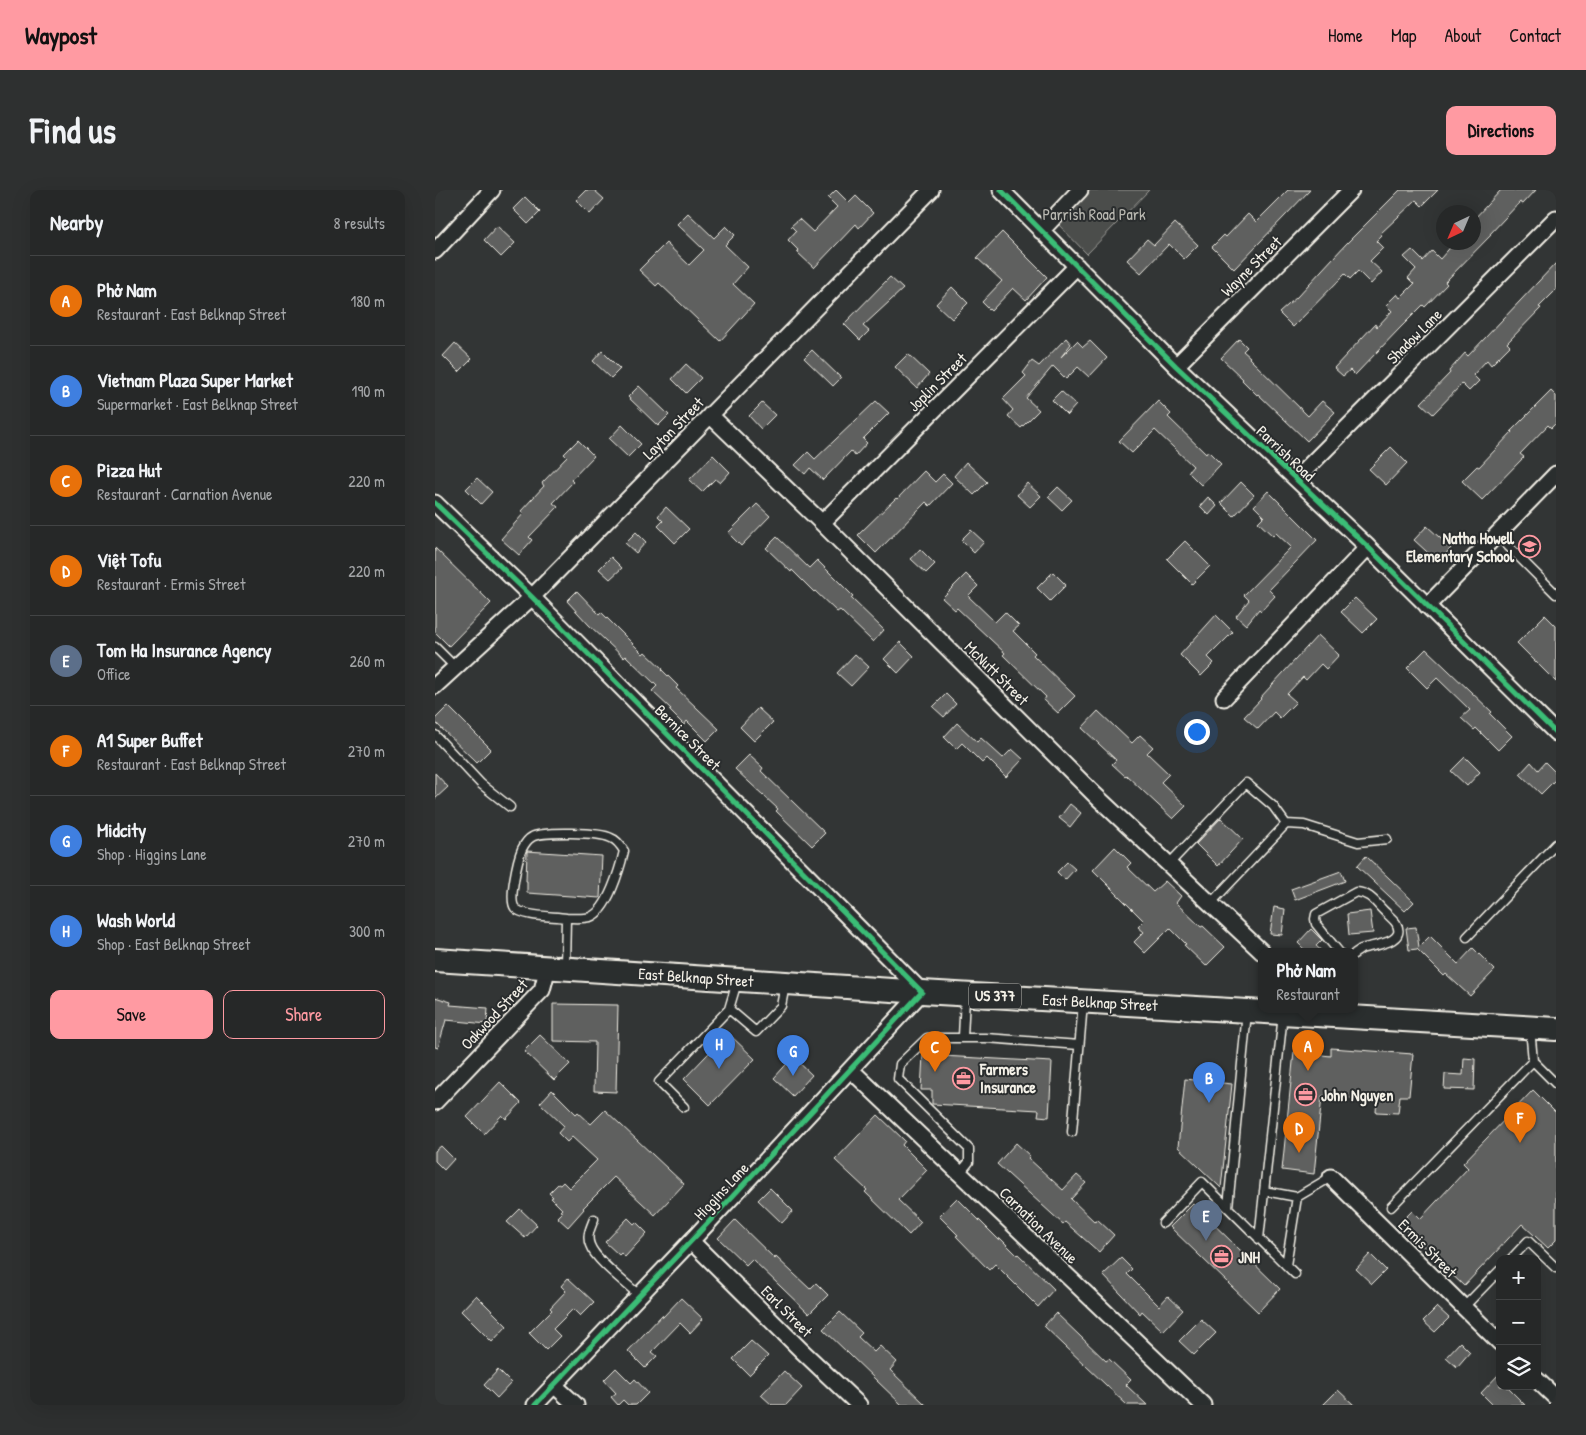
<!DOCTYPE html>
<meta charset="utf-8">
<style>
:root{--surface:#262828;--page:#2e3030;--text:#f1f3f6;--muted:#a4a6a8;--line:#424445;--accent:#ff9aa2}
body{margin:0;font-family:"Patrick Hand",sans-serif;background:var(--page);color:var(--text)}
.controls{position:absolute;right:15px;bottom:15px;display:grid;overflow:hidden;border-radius:10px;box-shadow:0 5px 20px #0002}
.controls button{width:45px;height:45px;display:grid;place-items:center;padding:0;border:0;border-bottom:1px solid var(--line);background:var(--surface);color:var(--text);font:25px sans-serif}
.compass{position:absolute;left:1001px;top:15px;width:45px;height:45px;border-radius:50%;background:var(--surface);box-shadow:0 5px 20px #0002;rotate:224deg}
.you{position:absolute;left:761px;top:541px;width:18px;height:18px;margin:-12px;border:4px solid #fff;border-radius:50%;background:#1a73e8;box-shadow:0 0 0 8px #1a73e833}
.badge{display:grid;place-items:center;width:32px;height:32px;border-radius:50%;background:var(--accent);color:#fff;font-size:16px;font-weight:700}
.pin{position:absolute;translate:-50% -41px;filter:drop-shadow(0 1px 2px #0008)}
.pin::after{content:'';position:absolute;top:26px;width:18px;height:15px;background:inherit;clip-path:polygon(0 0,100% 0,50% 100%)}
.popup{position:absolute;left:823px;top:758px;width:100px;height:65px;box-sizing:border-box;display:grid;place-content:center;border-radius:10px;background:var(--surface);filter:drop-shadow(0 1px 4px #0005);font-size:16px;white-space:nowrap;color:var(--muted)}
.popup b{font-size:19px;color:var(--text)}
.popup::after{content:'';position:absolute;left:50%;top:100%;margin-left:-10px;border:10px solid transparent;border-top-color:var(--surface)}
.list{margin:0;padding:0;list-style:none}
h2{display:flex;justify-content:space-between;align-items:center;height:65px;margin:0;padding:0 20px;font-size:21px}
h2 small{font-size:16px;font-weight:400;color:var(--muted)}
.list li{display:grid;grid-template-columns:32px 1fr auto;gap:15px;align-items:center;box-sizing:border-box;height:90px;padding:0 20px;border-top:1px solid var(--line)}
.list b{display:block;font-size:19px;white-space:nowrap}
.list p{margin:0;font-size:16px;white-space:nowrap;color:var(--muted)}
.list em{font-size:16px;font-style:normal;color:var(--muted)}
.actions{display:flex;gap:10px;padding:15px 20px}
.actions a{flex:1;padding:11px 0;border:1px solid var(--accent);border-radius:10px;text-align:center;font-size:18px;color:var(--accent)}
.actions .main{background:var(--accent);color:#111}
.icon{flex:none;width:28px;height:28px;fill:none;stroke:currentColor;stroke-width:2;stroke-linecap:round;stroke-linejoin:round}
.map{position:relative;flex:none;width:1121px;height:1215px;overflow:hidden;border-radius:10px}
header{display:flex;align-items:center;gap:30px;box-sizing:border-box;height:70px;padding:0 25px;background:var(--accent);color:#111}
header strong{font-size:24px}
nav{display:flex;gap:28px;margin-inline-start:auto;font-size:18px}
.intro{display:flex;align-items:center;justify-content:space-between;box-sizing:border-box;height:120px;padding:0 30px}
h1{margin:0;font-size:35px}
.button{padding:12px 22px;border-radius:10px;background:var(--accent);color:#111;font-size:18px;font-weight:700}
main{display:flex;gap:30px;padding:0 30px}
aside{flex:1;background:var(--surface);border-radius:10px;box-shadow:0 5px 20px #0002}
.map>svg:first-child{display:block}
</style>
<header>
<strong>Waypost</strong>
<nav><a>Home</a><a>Map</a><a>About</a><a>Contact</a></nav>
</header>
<div class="intro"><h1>Find us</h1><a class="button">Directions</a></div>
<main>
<aside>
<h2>Nearby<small>8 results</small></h2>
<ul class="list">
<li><span class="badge" style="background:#e8710a">A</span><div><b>Phở Nam</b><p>Restaurant · East Belknap Street</p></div><em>180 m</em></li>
<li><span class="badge" style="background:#3f7fe0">B</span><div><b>Vietnam Plaza Super Market</b><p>Supermarket · East Belknap Street</p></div><em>190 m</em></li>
<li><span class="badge" style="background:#e8710a">C</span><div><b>Pizza Hut</b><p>Restaurant · Carnation Avenue</p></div><em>220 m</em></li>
<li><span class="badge" style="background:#e8710a">D</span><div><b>Việt Tofu</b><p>Restaurant · Ermis Street</p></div><em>220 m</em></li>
<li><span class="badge" style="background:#5c6f8a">E</span><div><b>Tom Ha Insurance Agency</b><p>Office</p></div><em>260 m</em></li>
<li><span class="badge" style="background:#e8710a">F</span><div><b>A1 Super Buffet</b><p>Restaurant · East Belknap Street</p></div><em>270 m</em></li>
<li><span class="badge" style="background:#3f7fe0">G</span><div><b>Midcity</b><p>Shop · Higgins Lane</p></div><em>270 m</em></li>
<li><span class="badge" style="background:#3f7fe0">H</span><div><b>Wash World</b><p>Shop · East Belknap Street</p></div><em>300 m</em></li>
</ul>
<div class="actions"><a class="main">Save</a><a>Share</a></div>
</aside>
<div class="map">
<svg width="1121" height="1215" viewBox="0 0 1121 1215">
<rect width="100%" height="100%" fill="#323535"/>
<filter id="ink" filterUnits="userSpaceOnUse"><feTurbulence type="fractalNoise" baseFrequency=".02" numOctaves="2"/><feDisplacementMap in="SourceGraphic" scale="10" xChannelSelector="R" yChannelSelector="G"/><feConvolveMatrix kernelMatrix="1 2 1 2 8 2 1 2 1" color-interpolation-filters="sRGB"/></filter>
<g filter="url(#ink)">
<!-- green -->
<path fill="#4b4d4c" stroke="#a09f9a" d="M652,0H714L652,64L621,32Z"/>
<!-- building -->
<path fill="#5f605f" stroke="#f4f1e8" d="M151,0H159L169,9L155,24L141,10Z
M401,0L414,13L421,6L438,23L424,38L421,34L379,78L362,62L364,61L353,50L361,41L356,36L364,29L378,42L402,17L393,8Z
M853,0H875L799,79L777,57L789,45L791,47L813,24L821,32Z
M965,0H1003L987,16L981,10L945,44L947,45L941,51L948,58L935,71L947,82L936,94L923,81L915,89L910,84L858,137L844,123L862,107L911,54Z
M1066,0H1101L1088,14L1085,12L1055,44L1056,45L1010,92L1012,94L990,117L988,115L965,138L920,185L915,180L908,186L899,178L940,134L942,137L957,121L951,115L962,104L965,108L979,94L973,88L981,79L969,67L977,60L988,71L997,61L1005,69L1020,52H1038V30Z
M90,7L105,22L93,34L78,19Z
M253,23L279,48L291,36L300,45L290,55L313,77L298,94L319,114L285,151L224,93L221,96L204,80L231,53L254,75L269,60L242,34Z
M740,33L763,55L749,69L734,54L706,83L692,70L712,49L719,55Z
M62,36L80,53L66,67L49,50Z
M567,42L612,87L591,110L578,98L556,121L547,112L567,91L542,68Z
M1121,73V100L1104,117L1106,118L1072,153L1075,156L1056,175L1052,170L1038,185L1044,191L1034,201L1027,194L998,224L986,213L1015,183L1014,181L1030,163L1033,166Z
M455,87L468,99L428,136L434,141L425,150L409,134Z
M517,97L533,113L517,129L501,114Z
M631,148L636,154L626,167L642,151L648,157L655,151L672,168L654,187L643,177L631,189L618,176L591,208L604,220L586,238L573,226L578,220L568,209L591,186L588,183L597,171L604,176Z
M804,149L812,157L808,161L815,167L814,168L873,226L887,211L900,222L872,251L823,204L822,205L807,190L808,189L786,168Z
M20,153L37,169L24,182L8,166Z
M377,160L406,188L398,196L369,168Z
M167,161L185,179L176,188L158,171Z
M473,164L494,184L482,198L460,177Z
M251,174L266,188L251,203L237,189Z
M204,196L234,225L223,236L193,207Z
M626,201L641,215L632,225L617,210Z
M1116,201L1121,206V233L1116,238L1113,235L1085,264L1089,267L1047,310L1027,291L1042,276L1044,277L1077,242L1076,241Z
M441,211L454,223L428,249L432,253L420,266L416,261L388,290L375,278L370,284L360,275L373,262L380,269Z
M723,211L736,224L733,227L771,264L773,261L786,274L766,295L753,282L758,276L720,240L697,263L684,251Z
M327,213L340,225L326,239L314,226Z
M187,235L206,254L193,267L174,249Z
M143,250L159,266L136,290L138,292L118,313L123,317L94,347L97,350L84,365L66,349L89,323L86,321L109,296L107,293L132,267L129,264Z
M956,257L972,273L951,295L934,279Z
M278,265L295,282L285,293L280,289L267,302L254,290Z
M531,272L552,292L539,305L519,286Z
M489,281L500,292L508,284L517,293L495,316L491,312L441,363L423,345L461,308L462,309Z
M42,288L57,302L46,314L31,299Z
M806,292L819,305L799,326L786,313Z
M592,293L606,306L595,317L582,305Z
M623,297L637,310L627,320L613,307Z
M833,301L882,350L834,400L840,406L826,421L824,419L811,435L801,426L814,410L809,405L856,357L841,343L838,346L823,332L829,326L819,316Z
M773,307L782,316L774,325L765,316Z
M322,314L335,326L306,356L293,343Z
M231,317L254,339L240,353L223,336L228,331L223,326Z
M992,336L1016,358L1003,372L979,350Z
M536,340L549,352L539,363L526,350Z
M201,342L211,352L201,363L190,353Z
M342,347L374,378L382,370L418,406L416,408L449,440L438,452L405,420L402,422L380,401L379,402L357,380L356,382L331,358Z
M750,351L775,376L757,394L732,369Z
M0,358L56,413L14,456L0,442Z
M485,359L500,374L491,383L476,369Z
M176,367L187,378L175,389L164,379Z
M618,382L631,395L615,411L602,398Z
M531,384L543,396L533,406L560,432L570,422L584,436L578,441L600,463L598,465L640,506L623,523L609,510L611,507L568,465L570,463L522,418L520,420L507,408Z
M142,401L164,424L166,422L208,464L210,462L228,479L227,480L243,496L241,498L284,539L272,551L252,531L249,535L234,520L236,519L217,501L222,496L191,466L189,468L154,435L132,411Z
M920,408L942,429L928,443L906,422Z
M781,425L798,442L773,467L779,473L766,486L745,465Z
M1110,425L1121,436V492L1082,453Z
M883,445L904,465L891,479L886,474L871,490L868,487L852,504L861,512L845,528L839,522L823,539L809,527L826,509L825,508L849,482Z
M465,452L479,466L463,483L449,469Z
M991,459L1057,522L1055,524L1077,546L1063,560L1041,538L1039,540L1026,528L1035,520L1002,488L992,498L972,478Z
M420,464L434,477L416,496L402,483Z
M511,504L521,514L509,527L498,517Z
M13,516L56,559L42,573L0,532V529Z
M323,518L338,532L319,551L305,537Z
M663,521L697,553L705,545L718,557L712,563L734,584L726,592L751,616L738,629L691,585L690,586L677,574L681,570L647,538Z
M522,533L542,552L546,548L568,568L577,559L588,569L571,587L552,568L547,573L527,553L521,559L509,547Z
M314,565L328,578L326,581L390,643L377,656L341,621L343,619L300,579Z
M1030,567L1045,582L1032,596L1016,581Z
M1096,572L1103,580L1110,572L1121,583V589L1106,604L1085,584Z
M0,583L13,597L0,609Z
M635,614L646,623L635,637L624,628Z
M786,628L808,649L783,676L761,654Z
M680,657L696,673L692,677L718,702L730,691L746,706L741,713L766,737L768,736L790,757L771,776L749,755L751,754L735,738L710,763L699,752L709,742L703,737L709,731L658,680Z
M92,661L167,666L165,708L92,703V691H91Z
M931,666L979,712L970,721L922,676Z
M632,672L640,679L630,690L622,682Z
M906,681L910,691L860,710L856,699Z
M839,717L850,719L847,745L835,744Z
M935,721L938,743L914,745L912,724Z
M981,737L984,757L995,746L1023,774L1038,758L1060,780L1035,806L1011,784L1009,786L982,759L974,760L971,738Z
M876,739L887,750L881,756L888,762H872L863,753Z
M0,807L16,812L15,815L53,818L52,834L11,830L3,858L0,857Z
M118,814L183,815L181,902L159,901L160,852L118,851Z
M293,843L320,869L275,915L249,889Z
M105,845L135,874L119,890L89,861Z
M896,858L978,864L974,906H965L963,923L941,922L942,910L887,906L879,984L847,980L859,862L896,866Z
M488,865L617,872L614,927L603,926L604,920L497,914V900H486Z
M358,867L377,885L358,906L339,888Z
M1029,868L1040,869L1039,900L1009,899L1010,884L1028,885Z
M750,889L797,894L786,998L743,957Z
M65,892L86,913L71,929L67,925L49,944L32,927Z
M117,900L141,924L143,922L156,934L170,920L249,994L220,1025L179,987L148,1018L149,1019L133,1037L122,1027L127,1022L125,1021L127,1019L116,1008L118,1007L114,1003L123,994L125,995L128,992L134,998L162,970L137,947L132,952L123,943L129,936L105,913Z
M1098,900L1121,923V1050L1113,1058L1087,1034L1029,1096L964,1034L977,1021L985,1029L1033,978L1028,973Z
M443,925L470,951L467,955L492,980L463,1010L486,1032L474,1045L430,1002L432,1000L400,970Z
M581,953L595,966L593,968L628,1000L642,985L651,993L636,1009L660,1032L662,1029L679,1045L664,1062L630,1032L628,1034L562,974Z
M6,956L19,969L9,980L0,971V961Z
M335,998L358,1021L347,1033L323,1010Z
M522,1008L564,1050L565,1048L582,1065L583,1064L619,1099L603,1117L560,1074L554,1080L521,1046L523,1045L504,1026Z
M758,1014L845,1099L823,1122L735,1037Z
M85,1019L102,1035L90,1048L72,1032Z
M193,1028L199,1034L201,1032L212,1043L190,1067L186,1063L184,1065L170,1052Z
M300,1030L340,1069L341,1067L375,1099L381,1093L393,1105L374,1124L317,1069L311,1075L283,1048Z
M935,1064L951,1080L937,1094L921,1079Z
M686,1068L697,1079L692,1084L724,1116L733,1106L748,1120L728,1141L707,1121L705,1124L668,1085Z
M133,1088L159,1112L145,1126L138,1119L118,1139L125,1146L111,1160L94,1143L117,1120L115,1118L131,1101L126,1096Z
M41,1105L72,1136L57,1152L26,1121Z
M246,1108L268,1129L255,1143L245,1133L217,1162L222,1166L210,1178L193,1161L227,1125L228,1127Z
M1002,1117L1014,1128L1000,1142L988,1131Z
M405,1122L427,1143L423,1147L439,1162L445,1156L462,1172L455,1180L491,1215H467L388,1139Z
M621,1123L671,1171L674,1169L696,1190L691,1195L712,1215H692L609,1136Z
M766,1129L781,1143L759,1165L744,1151Z
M316,1151L333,1166L314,1185L298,1169Z
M1025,1152L1035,1162L1022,1177L1011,1167Z
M181,1178L196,1193L200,1189L213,1203L201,1215H193L188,1210L183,1215L176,1207L181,1203L169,1190Z
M63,1180L76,1193L62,1208L49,1195Z
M349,1181L367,1198L351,1215H337L326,1205Z
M1065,1183V1196H1071L1090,1215H1058L1046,1203Z
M903,1200L919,1215H888Z"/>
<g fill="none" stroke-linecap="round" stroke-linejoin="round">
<defs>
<path id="lane" d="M1062,345L1121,404
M0,457L20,477
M0,545L46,594L75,617
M851,634L869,635L923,652L952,649
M733,675L811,593L838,616L851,634L775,714
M1032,747L1121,654
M904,762L881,734L880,729L881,724L921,702C935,703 940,712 949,721C953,725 958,729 961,733C973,754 936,755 926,759C924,761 921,762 919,764
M130,776L131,728C139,728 148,729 155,727C173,721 185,678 189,661C186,656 182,650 176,648C165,642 106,641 97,647C93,649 89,655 87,659C83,668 73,710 80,718C88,727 119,726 131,728
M294,819L321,842L346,816L350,795
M1095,838L1098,871L1121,894
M528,847L530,807
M249,917L224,892L294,819L302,792
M637,942L648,813
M525,983L534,972V959L463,889L465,874L492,848H551L644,855
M829,1001L862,1007L896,987
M793,1017L812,822
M956,1017L1098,871
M159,1029C156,1037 151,1046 155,1055C160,1070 192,1094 204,1105
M728,1033L767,992L860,1084
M824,1049L848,824
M1076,1069L1093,1051L1121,1078
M851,1075L862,1007
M1029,1117L1065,1080"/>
<path id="street" d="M566,0L741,176L933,357L1121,543
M606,41L645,0
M0,61L57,0
M741,176L916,0
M275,225L387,333L660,605L827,762
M861,289L1121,28
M0,313L97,407L487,802L258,1049L100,1215
M387,333L642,76
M992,416L1121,284
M0,496L97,407L496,0
M789,508L933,357
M416,880L768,1215
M0,912L107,800L113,777
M896,987L1065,1153
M256,1051L366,1160L424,1215
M1102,1190L1121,1208
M119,1195L141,1215"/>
<path id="primary" d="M0,770L487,802L1121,839"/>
</defs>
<!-- lane casing -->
<use href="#lane" stroke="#f4f1e8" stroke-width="11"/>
<!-- street casing -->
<use href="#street" stroke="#f4f1e8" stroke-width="19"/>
<!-- primary casing -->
<use href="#primary" stroke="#f4f1e8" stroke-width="26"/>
<!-- lane -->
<use href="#lane" stroke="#2a2d2e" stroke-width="8"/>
<!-- street -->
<use href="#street" stroke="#2a2d2e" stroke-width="15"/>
<!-- primary -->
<use href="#primary" stroke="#2a2d2e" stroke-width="22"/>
<defs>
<path id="cycleway" d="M566,0L741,176L933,357L1121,543
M0,313L97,407L487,802L258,1049L100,1215"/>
</defs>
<!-- cycleway casing -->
<use href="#cycleway" stroke="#2a2d2e" stroke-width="8"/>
<!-- cycleway -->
<use href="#cycleway" stroke="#3abd76" stroke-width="5"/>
</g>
</g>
<!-- icons -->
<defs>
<symbol id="school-ring" viewBox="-11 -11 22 22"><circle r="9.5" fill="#2a2d2e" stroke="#ff9aa2" stroke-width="1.5"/><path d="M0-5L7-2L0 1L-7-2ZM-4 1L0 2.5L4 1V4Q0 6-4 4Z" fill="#ff9aa2"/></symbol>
<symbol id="office-ring" viewBox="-11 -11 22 22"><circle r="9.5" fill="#2a2d2e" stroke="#ff9aa2" stroke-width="1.5"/><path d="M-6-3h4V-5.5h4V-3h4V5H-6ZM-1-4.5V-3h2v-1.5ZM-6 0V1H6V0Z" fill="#ff9aa2"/></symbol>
</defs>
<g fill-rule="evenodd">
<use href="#school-ring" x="1082" y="344" width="25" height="25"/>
<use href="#office-ring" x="516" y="876" width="25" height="25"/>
<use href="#office-ring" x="858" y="892" width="25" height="25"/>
<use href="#office-ring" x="774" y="1054" width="25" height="25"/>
</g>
<g text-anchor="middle" stroke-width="4" stroke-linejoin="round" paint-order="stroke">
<!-- shield labels -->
<rect fill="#2a2d2e" stroke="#b7b6b0" stroke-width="1" x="534" y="793.5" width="52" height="25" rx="4"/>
<g font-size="15" font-weight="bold" fill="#f4f1e8">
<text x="560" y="811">US 377</text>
</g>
<!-- park labels -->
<g font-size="16" fill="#b9b8b1" stroke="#2a2d2e">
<text x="659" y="30">Parrish Road Park</text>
</g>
<!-- street labels -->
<g font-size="16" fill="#f4f1e8" stroke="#2a2d2e">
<text transform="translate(816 76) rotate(-45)" y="6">Wayne Street</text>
<text transform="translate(979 146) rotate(-45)" y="6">Shadow Lane</text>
<text transform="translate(502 192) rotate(-45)" y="6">Joplin Street</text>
<text transform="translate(238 238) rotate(-46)" y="6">Layton Street</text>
<text transform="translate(851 263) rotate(43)" y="6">Parrish Road</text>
<text transform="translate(562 483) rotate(45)" y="6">McNutt Street</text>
<text transform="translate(253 547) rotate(45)" y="6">Bernice Street</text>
<text transform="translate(261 787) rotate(4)" y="6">East Belknap Street</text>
<text transform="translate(665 812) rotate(3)" y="6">East Belknap Street</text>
<text transform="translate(59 824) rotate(-47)" y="6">Oakwood Street</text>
<text transform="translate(286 1001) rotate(-47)" y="6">Higgins Lane</text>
<text transform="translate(604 1035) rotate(44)" y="6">Carnation Avenue</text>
<text transform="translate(993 1058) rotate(45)" y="6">Ermis Street</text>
<text transform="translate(352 1121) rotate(45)" y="6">Earl Street</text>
</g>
<!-- poi labels -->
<g font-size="16" font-weight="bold" fill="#f4f1e8" stroke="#2a2d2e" text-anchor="start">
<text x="1079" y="354" text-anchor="end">Natha Howell<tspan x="1079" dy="18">Elementary School</tspan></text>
<text x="545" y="885">Farmers<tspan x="545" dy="18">Insurance</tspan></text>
<text x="886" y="911">John Nguyen</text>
<text x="803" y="1073">JNH</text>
</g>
</g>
</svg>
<div class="controls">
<button>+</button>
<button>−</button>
<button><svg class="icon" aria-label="layers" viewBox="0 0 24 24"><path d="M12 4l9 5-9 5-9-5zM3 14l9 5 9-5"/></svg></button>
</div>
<svg class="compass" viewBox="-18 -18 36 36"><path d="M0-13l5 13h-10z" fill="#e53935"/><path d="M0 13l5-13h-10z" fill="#a4a6a8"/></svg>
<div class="you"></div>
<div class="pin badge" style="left:873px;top:881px;background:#e8710a">A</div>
<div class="popup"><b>Phở Nam</b>Restaurant</div>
<div class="pin badge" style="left:774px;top:913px;background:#3f7fe0">B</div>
<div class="pin badge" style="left:500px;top:882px;background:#e8710a">C</div>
<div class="pin badge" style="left:864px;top:963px;background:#e8710a">D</div>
<div class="pin badge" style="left:771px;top:1051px;background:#5c6f8a">E</div>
<div class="pin badge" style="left:1085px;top:953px;background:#e8710a">F</div>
<div class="pin badge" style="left:358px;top:886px;background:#3f7fe0">G</div>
<div class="pin badge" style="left:284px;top:879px;background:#3f7fe0">H</div>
</div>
</main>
